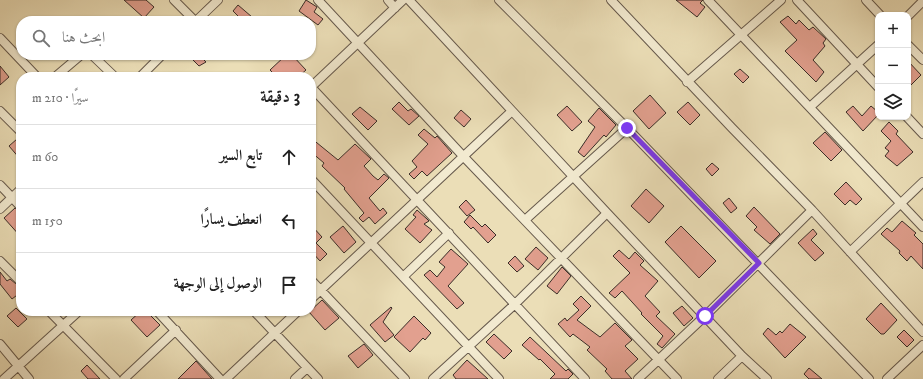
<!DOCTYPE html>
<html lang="ar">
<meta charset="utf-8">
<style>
:root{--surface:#fff;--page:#f2f2f2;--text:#222;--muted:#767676;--line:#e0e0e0}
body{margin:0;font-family:"IM FELL DW Pica",Amiri,serif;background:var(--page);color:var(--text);direction:rtl}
.controls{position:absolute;right:12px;top:12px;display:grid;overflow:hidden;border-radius:8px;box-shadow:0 1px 3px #0004}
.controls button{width:36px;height:36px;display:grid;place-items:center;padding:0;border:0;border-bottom:1px solid var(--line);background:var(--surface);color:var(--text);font:20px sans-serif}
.stop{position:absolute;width:12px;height:12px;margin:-9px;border:3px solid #7c3aed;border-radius:50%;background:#fff}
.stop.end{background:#7c3aed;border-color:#fff;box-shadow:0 1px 4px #0008}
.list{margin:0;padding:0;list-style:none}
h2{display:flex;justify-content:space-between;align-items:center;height:52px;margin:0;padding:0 16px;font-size:17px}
h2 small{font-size:13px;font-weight:400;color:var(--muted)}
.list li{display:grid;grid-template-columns:26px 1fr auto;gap:12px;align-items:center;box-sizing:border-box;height:64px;padding:0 16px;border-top:1px solid var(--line)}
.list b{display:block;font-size:15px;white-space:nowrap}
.list em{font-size:13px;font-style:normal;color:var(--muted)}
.icon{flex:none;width:22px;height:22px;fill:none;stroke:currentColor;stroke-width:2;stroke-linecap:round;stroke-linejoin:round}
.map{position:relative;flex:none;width:923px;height:379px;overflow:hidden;direction:ltr}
.search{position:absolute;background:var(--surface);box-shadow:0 1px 3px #0004;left:16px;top:16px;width:300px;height:44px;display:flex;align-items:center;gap:10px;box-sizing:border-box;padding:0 14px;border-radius:16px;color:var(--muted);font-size:15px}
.panel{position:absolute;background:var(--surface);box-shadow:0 1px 3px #0004;left:16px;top:72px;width:300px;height:244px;border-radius:16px;direction:rtl}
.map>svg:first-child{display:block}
</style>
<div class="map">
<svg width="923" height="379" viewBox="0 0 923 379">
<rect width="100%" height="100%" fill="#ebdeb7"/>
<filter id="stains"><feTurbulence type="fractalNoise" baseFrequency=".005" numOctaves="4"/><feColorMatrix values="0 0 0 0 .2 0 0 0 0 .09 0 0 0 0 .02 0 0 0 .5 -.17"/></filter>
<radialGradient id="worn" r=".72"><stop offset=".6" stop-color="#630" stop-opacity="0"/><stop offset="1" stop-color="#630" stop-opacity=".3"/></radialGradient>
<!-- building -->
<path fill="#e2a08f" stroke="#3a2d28" d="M124,0H146L154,7L144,18Z
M306,0L317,7L314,12L323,19L318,25L299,11Z
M676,0H703L700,3L705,7L697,17Z
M238,5L252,17L248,21H243L233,11Z
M788,16L796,24L799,20L809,30L813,27L826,39L823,43L825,46L813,60L824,72L816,82L785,51L797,40L780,22Z
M188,55H199L206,62L199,66Z
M286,55H292L306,70L298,77H277L270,70Z
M908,61L921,75L908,88Z
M0,66L9,77L0,85Z
M740,69L749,77L743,83L734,74Z
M650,95L666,113L649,129L633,111Z
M399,102L408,111L411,109L419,116L409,125L392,109Z
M688,102L700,115L690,125L677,112Z
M567,106L582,122L572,131L557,115Z
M853,106L862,116L871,106L878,112V115L863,131L846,112Z
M360,107L377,121L368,130L352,114Z
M599,108L616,125L606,137L604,135L584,157L578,152L595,127L588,121Z
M461,110L471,119L464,127L454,118Z
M889,122L898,131L896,134L913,152L897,166L885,156L889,151L885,148L891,141L881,131Z
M424,129L435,138L437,136L452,153L427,176L422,171L414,179L409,174L417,167L412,161L428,144L418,135Z
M825,132L842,150L831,161L813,143Z
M311,138L338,160L355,144L371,159L364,166L373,176L378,180L384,174L389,178L369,198L380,211L383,208L387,213L375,224L369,217L363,222L359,218L364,213L344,189L345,188L322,166L324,163L311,152Z
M17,139L21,143V160L9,146Z
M712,163L719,169L712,176L706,169Z
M846,182L862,199L856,205L850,200L845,205L834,194Z
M646,189L664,206L649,223L631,206Z
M729,198L737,208L731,213L723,203Z
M466,200L475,210L467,216L459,207Z
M754,207L780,234L770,244L754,230L757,227L746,216Z
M15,208L21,214V237L4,218Z
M417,210L427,219L429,221L424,224L432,230L420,243L405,229L416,217L413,215Z
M470,215L482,227L485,224L496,235L488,243L473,227L471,229L464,222Z
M902,221L916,233L914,235L923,244V269L911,256L907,261L899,253L900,251L881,234L887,228L892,232Z
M311,225L322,237L316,243L327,254L320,261L311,251Z
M343,226L356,242L344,253L330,237Z
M681,226L716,261L699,278L665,242Z
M813,229L817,234L811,240L824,253L815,261L798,243Z
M536,247L548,258L538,270L525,259Z
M451,249L468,264L448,286L464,303L457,309L424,275L430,270L437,277L445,267L439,262Z
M619,250L629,259L635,252L644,261L640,265L658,281L645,296L660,312L656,316L675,334L662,348L657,344L663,336L641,314L642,313L622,291L615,298L609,293L630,273L613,256Z
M515,256L524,266L517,272L508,263Z
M562,267L571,276L557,294L547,286Z
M0,272L7,281L10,279L21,288V292L12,299L0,284Z
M581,296L591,306L577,320L600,337L615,323L632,340L625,346L638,359L625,371L632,379H612L605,371L607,369L587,350L590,347L573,334L570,337L558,324L565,318L567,321L579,310L573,304Z
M322,300L339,318L325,330L309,312Z
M881,303L897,320L884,334H881L866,319Z
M682,306L693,318L684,326L673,313Z
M391,307L392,308L383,322L394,335L385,342L370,325Z
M16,308L27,319L18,327L7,316Z
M141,311H146L160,325L147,337L131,320Z
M414,316L431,333L425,340L423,338L410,352L394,337Z
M790,324L806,337L785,358L763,334L768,328L776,335L780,331L782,333Z
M904,330L914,340L907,347L897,337Z
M494,334L512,351L504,359L486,342Z
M530,337L566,371L568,369L573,374L568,379H550L555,374L540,359L539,360L522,345Z
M364,344L373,355L358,368L348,356Z
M467,360L488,379H456L453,375Z
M196,361L212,379H178Z
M87,365L100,379H88L81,371Z
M809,368L822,379H809L804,374Z"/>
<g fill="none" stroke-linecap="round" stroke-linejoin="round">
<defs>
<path id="street" d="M174,0L195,21
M318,0L463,156L677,379
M388,0L395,8
M409,0L607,213L742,356L767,379
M499,0L627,128L869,379
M611,0L732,128L812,210L923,332
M708,0L923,227
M797,0L878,87
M866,0L880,15
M908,16L923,1
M196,21L218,0
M0,38L37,77
M908,45L923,60
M92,55L115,77
M55,77L81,55
M140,77L162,55
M687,82L781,0
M311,87L585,379
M311,87L403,0
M810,107L878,45
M0,111L21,132
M907,117L923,134
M311,179L499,379
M0,185L21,207
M0,209L21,189
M525,220L627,128
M850,252L923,182
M0,261L21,282
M403,277L449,233
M311,280L405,379
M311,299L512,111
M49,311L116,379
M157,311L220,379
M254,311L318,379
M0,344L29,379
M4,379L79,311
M124,379L176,330
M226,379L298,311
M295,379L307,368
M433,379L515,304L607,213
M638,379L705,316L812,210
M718,379L742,356
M887,379L923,345"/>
</defs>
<!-- street casing -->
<use href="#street" stroke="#66594c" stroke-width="10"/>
<!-- street -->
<use href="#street" stroke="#f2ead0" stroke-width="8"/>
</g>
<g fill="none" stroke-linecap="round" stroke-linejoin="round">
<!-- route -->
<path stroke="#7c3aed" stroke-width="5" d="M627,128L759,263L705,316"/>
</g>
<rect width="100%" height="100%" filter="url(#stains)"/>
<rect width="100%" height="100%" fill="url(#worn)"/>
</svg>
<div class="controls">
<button>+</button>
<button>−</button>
<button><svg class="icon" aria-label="layers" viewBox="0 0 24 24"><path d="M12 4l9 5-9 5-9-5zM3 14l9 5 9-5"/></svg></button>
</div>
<div class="stop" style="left:705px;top:316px"></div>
<div class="stop end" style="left:627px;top:128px"></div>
<div class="search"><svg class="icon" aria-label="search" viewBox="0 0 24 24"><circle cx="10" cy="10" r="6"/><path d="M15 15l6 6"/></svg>ابحث هنا</div>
<section class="panel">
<h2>3 دقيقة<small>سيرًا · 210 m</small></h2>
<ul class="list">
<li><svg class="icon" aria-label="ahead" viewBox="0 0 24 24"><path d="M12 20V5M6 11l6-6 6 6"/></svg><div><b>تابع السير</b></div><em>60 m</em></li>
<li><svg class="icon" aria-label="left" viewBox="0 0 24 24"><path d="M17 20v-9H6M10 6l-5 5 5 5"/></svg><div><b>انعطف يسارًا</b></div><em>150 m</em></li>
<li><svg class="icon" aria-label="arrive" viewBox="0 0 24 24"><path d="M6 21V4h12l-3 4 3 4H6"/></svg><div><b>الوصول إلى الوجهة</b></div></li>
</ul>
</section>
</div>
